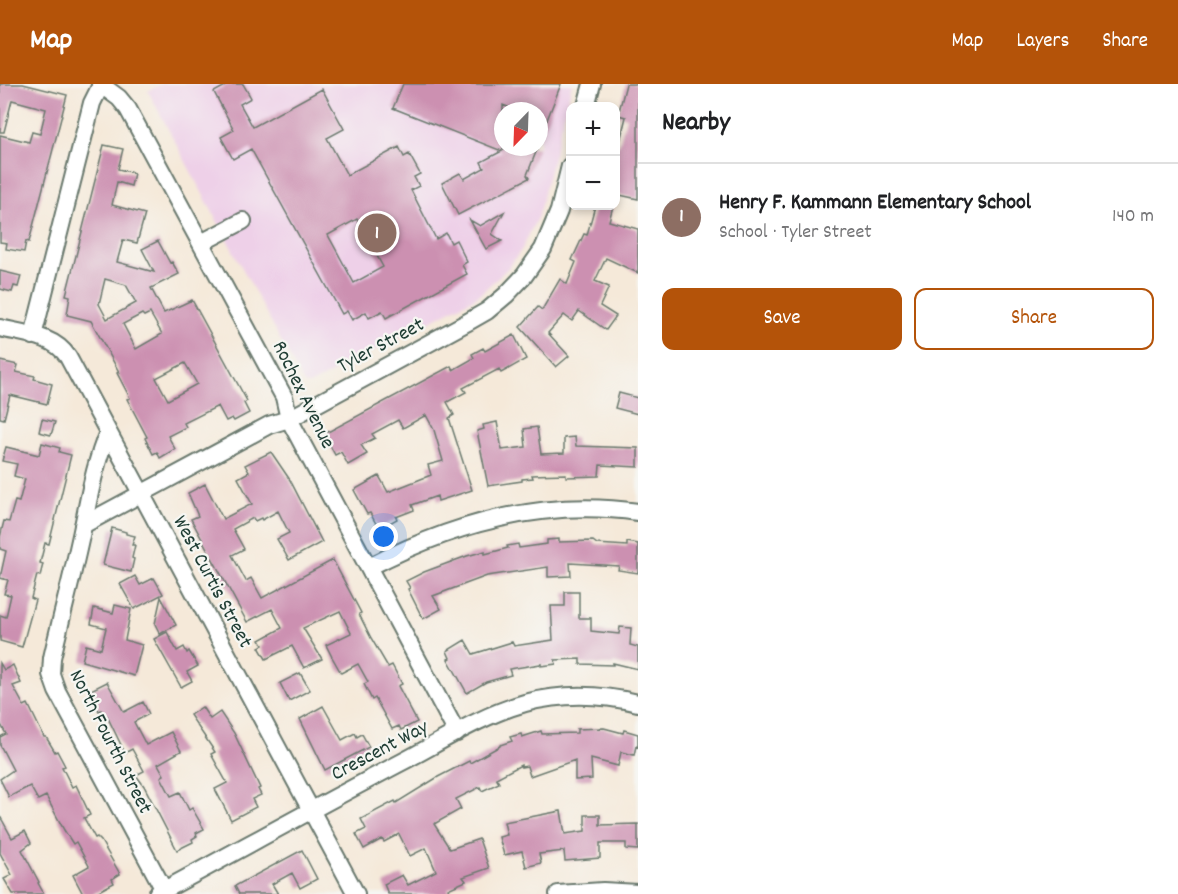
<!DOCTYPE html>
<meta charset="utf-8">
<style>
:root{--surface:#fff;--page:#f6f6f6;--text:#202124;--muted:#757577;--line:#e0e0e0;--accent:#b45309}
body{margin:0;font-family:Dekko,sans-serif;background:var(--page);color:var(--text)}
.controls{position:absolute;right:18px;top:18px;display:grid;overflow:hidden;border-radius:12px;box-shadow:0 3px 9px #0003}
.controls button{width:54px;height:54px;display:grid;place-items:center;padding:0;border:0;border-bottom:2px solid var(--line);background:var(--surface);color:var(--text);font:30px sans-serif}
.compass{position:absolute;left:494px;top:18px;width:54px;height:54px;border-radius:50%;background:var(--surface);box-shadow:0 3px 9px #0003;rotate:203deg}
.you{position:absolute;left:384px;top:453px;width:21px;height:21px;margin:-15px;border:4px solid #fff;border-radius:50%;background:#1a73e8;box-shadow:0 0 0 9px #1a73e833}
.badge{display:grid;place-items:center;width:39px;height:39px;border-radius:50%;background:var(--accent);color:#fff;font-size:20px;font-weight:700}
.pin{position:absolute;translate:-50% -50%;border:3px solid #fff;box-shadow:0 2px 6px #0006}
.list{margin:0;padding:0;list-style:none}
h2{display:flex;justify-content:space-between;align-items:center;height:78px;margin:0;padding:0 24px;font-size:26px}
h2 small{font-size:20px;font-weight:400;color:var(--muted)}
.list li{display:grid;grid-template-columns:39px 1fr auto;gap:18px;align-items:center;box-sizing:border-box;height:108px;padding:0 24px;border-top:2px solid var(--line)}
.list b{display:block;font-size:22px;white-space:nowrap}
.list p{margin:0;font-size:20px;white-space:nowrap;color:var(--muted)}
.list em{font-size:20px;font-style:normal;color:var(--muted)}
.actions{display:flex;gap:12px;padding:18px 24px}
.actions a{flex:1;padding:14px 0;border:2px solid var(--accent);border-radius:12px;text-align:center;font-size:21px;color:var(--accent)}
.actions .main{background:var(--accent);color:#fff}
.map{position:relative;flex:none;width:638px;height:810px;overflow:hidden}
header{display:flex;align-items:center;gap:36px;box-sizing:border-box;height:84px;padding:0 30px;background:var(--accent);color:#fff}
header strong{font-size:28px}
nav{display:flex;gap:33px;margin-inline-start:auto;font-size:21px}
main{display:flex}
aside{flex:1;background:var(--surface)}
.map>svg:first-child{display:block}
</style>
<header>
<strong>Map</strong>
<nav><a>Map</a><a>Layers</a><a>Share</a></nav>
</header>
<main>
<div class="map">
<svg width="638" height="810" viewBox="0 0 638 810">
<rect width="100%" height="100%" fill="#f6f6f2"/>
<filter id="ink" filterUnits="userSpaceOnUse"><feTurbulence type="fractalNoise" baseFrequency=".0167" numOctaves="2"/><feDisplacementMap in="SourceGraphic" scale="12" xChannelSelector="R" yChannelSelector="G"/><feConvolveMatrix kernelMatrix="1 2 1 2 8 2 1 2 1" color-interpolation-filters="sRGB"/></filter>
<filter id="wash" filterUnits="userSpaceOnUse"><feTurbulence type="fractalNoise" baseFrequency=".008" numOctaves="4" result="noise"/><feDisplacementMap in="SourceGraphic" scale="24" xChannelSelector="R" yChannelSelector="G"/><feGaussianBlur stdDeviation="1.35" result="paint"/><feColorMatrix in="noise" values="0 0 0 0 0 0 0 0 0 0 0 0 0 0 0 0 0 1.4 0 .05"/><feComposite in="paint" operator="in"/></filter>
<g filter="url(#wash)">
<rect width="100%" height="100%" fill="#f5e9d9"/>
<!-- built -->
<path fill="#eed0e8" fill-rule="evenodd" d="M162,0H572L538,132L522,165L508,184L478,212L309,301L304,300L148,7ZM503,27H539V63H503Z"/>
<g id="blocks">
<!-- building -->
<path fill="#cc90b1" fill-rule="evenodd" d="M0,0H23L67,11L29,158L26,157L24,168L6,165L7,159L0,158V51L29,58L32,48L40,50L46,25L12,16L4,48H0Z
M229,0H243L251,14L240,20L253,43L322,5L344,45L327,54L347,91L399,63L404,73L409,70L420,90L414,93L419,102L411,106L436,155L446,149L451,159L456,156L467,178L462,181L467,190L386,234L382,227L369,234L366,228L352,236L347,227L342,230L251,65L233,75L221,53L234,46L214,8ZM357,135L383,183L354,199L328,151Z
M403,0H561L540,54L539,27H518L503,21V66L509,63H538L527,91L529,94L458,131L442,99L460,89L464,95L484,84L481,78L502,67L393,24Z
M626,0H638V115L615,110V60L619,61L626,33L618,31Z
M104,61L123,65L118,85L134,89L131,102L117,98L112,121L145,130L137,159L123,156L117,178L154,188L142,165L158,157L170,179L172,178L179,190L151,204L164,229L192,216L247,317L244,319L249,329L234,337L232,334L226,337L218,322L184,339L186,343L168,352L175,365L160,374L157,368L153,370L145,354L147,353L127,315L130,314L117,289L119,288L91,237L67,231L70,212L66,211ZM105,195L126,201L136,219L107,235L99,220ZM150,229L162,250L136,265L123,240L142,230L144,232ZM185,279L197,300L168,316L156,294Z
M595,122H613L609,137L638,145V189L606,174L595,197L609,203L600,222L616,232L606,246L579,227L572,237L564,231L548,249L569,272L556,283L520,243L538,223L542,226L560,195L567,200L576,178L572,176L584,150L587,151Z
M504,128L492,150L502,157L486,165L470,136L480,142Z
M0,187L21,192L18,203L14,202L12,208L0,205Z
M514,251L526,275L501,289L499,285L463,304L466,308L447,318L454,331L449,334L472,406L438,417L437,412L412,421L414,426L396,433L397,435L379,445L370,429L367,430L354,406L379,392L388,408L431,391L428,381L443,377L434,346L426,331L403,344L398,336L372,350L375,354L361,361L367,370L348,381L341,368L335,371L324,350L451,282L453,286L474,274L472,270L483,264L485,267Z
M0,277L18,281L16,288L35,292L34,295L52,300L47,320L10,311L4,335L0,334Z
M619,309L638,314V330L615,324Z
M42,335L55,338L51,351L39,348Z
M497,338L502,366L526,363L524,345L537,343L541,370L564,369V354L575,353L576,362L638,364V383L600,381L599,392L566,393V390L532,391L533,394L522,395V397L488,402L477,347L484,345L483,341Z
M42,359L60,364L59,368L71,371L49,460L45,459L40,479L43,480L40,492L37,491L31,514L35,516L22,563L0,557V531L6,533L11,511L4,510L8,496L0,494L6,467L0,465V453L4,437L9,438L15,417L19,418L25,395L14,392L17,380L2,377L6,363L39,371Z
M271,368L290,396L322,458L289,476L277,455L289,449L278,427L262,436L261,434L255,437L253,434L233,445L244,465L232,471L246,497L251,494L262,514L333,476L361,529L359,530L371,554L388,583L392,581L402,600L398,602L417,638L401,646L399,642L392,645L375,614L372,616L364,600L368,598L358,580L341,589L332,573L326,561L351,549L340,527L303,544L322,575L304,584L292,562L266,575L259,563L263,561L260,556L282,544L272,525L247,538L191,435L198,432L188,409L205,400L223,435L252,420L238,394L249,388L245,381Z
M112,444L126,448V450L135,452L132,461H135L132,474L134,475L131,488L103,481Z
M559,455V458L593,457L597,460L627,462V458L638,460V489L618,486L619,482L570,479L571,492L548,493V483L487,492L433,512L441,525L423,535L408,505L410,504L406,497L424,488L467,472L485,467V470L508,464L507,462L518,460L519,464L547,460V456Z
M135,492L140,501L154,494L163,510L134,525L120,500Z
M565,508H579V534H591V547L619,550L620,543L631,544L630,561L638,563V585L613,579V581L580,580V575L555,576L556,580L541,582V580L509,585L511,591L486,598L467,609L448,575L450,574L447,567L465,556L473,570L512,558L514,562L553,556L551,522H565Z
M161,513L176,541L160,550L155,540Z
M115,521L131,525L125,556L142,561L134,592L82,577L86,561L101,565L106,544L91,540L94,524L113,529Z
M167,548L177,567L184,563L187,569L189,567L198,582L187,588L192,597L181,603L154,555Z
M0,579L4,586L13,581L21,599L13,602L24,622L28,620L44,653H46L55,668L57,667L65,682L62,683L72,703L76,701L90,731L84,734L95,754L97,753L101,757L120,790L112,795L114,799L93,810H83L73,791L89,782L76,758L73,760L64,746L46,712L38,716L30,702L9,713L0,695L13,686L0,661V653L6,650L0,639Z
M300,589L310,606L289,617L280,599Z
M107,598L124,628L143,618L149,630L134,638L146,661L171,648L181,667L158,680L164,691L161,693L171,712L180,708L189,726L192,724L204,745L196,749L197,752L192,755L193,758L177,766L144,702L136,691L144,687L132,665L125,669L107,632L105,633L101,626L99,627L94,617L97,616L91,606Z
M323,622L342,656L355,649L357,653L362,650L369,663L325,686L300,635Z
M202,623L210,635L220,628L234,649L260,704L258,705L261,711L252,715L256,723L231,736L215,705L227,699L211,670L215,668L190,631Z
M604,644L623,649L624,646L638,650V663L636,662L634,671L621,668L618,682L591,675L592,695L575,696V676L530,692L527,682L521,683V681L496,694L499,699L482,707L480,703L456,715L461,725L434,740L450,765L479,755L489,784L463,793L466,797L448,805L451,810H388L384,800L402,791L408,801L436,787L426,764L410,772L399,750L384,758L382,755L364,765L356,750L366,745L361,735L395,717L396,719L438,693L469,677L470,679L500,662V661L512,657L510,653L521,650L522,653L541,647L542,650L577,649V645Z
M561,727L565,750L585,747V731H600V741L638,740V766L626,765V759H600V774L565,777L564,767L539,770L541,779L526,783L522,767L504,771L499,753L507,751L504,738Z
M0,732L12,754L25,747L31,759L22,766L39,798L38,799L44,810H13L4,795L12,791L0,769Z
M302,766L317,795L300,804L292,789L272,800L278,810H239L235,802Z"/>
</g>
</g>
<g filter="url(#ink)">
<use href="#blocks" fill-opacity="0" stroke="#6a796e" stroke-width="1.5"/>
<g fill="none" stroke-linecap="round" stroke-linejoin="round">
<defs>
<path id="minor" d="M100,0L119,14L128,25L284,313L289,335L457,649
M586,22L592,0
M201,159L243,137
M0,244C24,250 54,251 68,273L356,810
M33,252L92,19L101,1
M108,348C95,379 90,409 83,442C74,486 62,530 52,574L51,590L57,607L164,806
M83,441L269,341L289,335L466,239L487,227L506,211L524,192L543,165L559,127L570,82
M369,483C452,440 544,414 638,428
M157,810C239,766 320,721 402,678C442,657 482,631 525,619C562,609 601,610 638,619
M558,810L603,807L638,809"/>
</defs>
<!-- minor casing -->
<use href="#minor" stroke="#6a796e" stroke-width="20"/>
<!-- minor -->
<use href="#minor" stroke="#fff" stroke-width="16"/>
</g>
</g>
<g text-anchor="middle" stroke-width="4.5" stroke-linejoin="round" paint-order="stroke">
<!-- street labels -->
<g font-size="21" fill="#1f3d34" stroke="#f6f6f2">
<text transform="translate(380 260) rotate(-28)" y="7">Tyler Street</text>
<text transform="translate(305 310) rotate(64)" y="7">Rochex Avenue</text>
<text transform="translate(214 497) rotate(62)" y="7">West Curtis Street</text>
<text transform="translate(112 657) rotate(63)" y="7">North Fourth Street</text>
<text transform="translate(379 665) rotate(-28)" y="7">Crescent Way</text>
</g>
</g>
</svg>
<div class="controls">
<button>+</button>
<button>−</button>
</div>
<svg class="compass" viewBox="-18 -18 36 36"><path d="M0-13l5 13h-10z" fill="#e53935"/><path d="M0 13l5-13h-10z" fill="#757577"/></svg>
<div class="you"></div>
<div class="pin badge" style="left:377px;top:149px;background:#8d6e63">1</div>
</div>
<aside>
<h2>Nearby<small></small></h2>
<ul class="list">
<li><span class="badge" style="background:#8d6e63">1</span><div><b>Henry F. Kammann Elementary School</b><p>School · Tyler Street</p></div><em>140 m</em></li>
</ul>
<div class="actions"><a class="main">Save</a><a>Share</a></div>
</aside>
</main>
